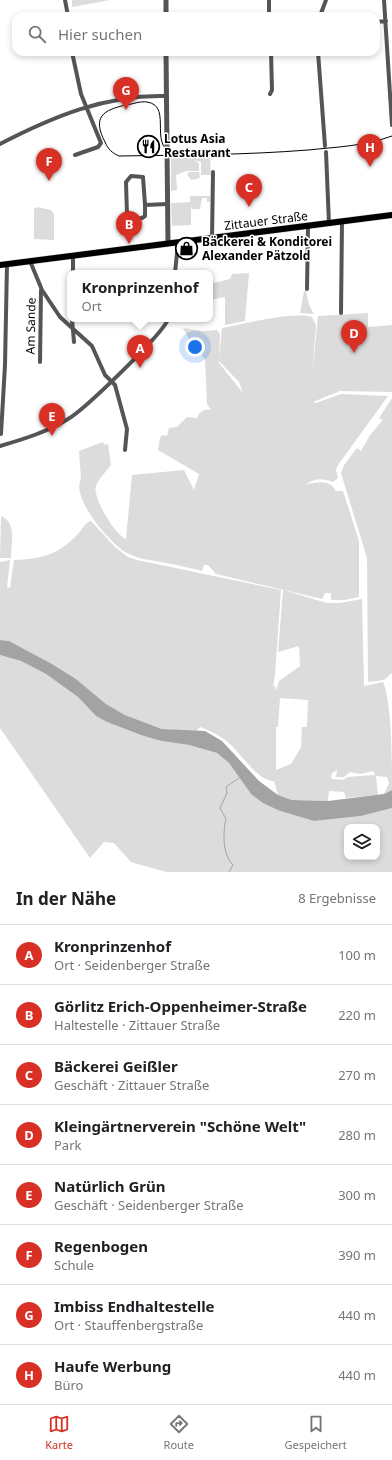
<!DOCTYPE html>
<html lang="de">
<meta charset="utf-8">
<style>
:root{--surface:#fff;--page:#f2f2f2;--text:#202124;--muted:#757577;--line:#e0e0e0;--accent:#d93025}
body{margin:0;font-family:"Noto Sans",sans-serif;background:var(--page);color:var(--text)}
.controls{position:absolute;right:12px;bottom:12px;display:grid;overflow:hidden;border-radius:8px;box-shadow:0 2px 6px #0003}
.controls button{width:36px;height:36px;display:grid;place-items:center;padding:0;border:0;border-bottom:1px solid var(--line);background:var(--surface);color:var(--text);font:20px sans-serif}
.you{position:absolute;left:195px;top:347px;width:14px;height:14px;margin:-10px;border:3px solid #fff;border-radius:50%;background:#1a73e8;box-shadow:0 0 0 6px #1a73e833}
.badge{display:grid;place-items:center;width:26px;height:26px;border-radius:50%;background:var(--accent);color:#fff;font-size:13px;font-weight:700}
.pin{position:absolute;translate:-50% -33px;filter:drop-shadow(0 1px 2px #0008)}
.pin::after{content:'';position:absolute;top:21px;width:14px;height:12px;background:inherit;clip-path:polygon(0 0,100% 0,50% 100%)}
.popup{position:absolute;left:67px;top:270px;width:146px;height:52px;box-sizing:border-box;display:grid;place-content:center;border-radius:8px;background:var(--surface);filter:drop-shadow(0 1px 3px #0005);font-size:13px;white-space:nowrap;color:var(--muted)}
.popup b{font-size:15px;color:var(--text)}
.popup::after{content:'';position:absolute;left:50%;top:100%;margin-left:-8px;border:8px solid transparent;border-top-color:var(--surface)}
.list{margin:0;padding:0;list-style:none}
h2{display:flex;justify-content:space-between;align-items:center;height:52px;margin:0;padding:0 16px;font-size:17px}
h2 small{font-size:13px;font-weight:400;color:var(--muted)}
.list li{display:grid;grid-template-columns:26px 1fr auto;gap:12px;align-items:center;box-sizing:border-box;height:60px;padding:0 16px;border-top:1px solid var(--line)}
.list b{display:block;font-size:15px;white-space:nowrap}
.list p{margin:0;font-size:13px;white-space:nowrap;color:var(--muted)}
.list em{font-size:13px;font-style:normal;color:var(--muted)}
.icon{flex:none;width:22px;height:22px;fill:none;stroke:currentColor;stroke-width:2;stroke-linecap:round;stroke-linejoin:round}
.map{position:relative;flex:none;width:392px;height:872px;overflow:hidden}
.search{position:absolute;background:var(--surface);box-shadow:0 2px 6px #0003;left:12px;right:12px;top:12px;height:44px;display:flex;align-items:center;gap:10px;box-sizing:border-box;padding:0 14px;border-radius:12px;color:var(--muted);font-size:15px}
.sheet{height:532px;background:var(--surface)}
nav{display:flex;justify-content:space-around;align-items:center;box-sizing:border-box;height:56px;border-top:1px solid var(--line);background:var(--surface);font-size:11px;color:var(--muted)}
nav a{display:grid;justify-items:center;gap:2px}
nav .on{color:var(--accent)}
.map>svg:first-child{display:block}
</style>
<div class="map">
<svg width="392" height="872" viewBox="0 0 392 872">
<rect width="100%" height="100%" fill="#fff"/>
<!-- green -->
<path fill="#dcdcdc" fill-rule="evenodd" d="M72,0H110L72,7Z
M171,157H210L211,175H201V162L194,160L199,163V171H186L176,175L177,190L171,191Z
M189,172H199L200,177L197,179L191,180L187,174Z
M190,196H210V202H207V198H202L200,209H192L191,207V225L172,226L171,203L190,202Z
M37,207L51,210L54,214V240L34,239V209Z
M249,273L245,321L225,325V297L210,300V284L230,279L232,274Z
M304,291H306L309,305L314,314L300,313Z
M368,313V327L392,325V392L340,391L313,402L316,403L341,394L388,396L338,465L336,470L338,478L333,482C322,478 315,478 306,484C317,483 329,478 336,491H343L359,541V597L345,600H331V593H325L322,599L216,574L208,565H204L202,571C190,568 178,565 166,563C153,560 139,560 127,553C111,545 70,497 81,479L79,451L103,442L105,445L108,444L111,465C106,471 99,479 96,486C92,497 115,535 126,539L132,475L184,470L194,490L199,474L158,450L160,438L162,435L167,436L169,428L177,427L187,417L197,418C200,411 203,409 211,410L207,404L205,359L190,341L183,328L204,331L217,330L220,334L219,359L222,328C243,324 293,311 312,317L316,325L312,377L318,316ZM219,361L239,382L243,393L219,363Z
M392,398V673L384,680L368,682L367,558L341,473L344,465L357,448L361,451L370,435L383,420L379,418Z
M1,516C17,523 11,543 11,558H0Z
M91,521L115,547L128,557L137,560L281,590L275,675L273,687L275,685L276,691L279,681L300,666L299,646L278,652L283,590L327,603H340L362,599L364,686L383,682C392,702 392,763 392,790L384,794L389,783L387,777L376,776L378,795L346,798L344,792L329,791L328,801L292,800L278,795L274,781C258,781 242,755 230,744C221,736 211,731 200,727L196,731H192L162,729L125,715L106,704L76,679L52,664L9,641L0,640V562L10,560L7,587L10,588L14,560C41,559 58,555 78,534C83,529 84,523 91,521ZM280,698L308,700L307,727H302L301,747L291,764L276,770V727H278ZM337,770L336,777H344L350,772L360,774L373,771L375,775L347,777L343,780L332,779L331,777L332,773Z
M0,655L21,661L46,674L78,697L96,716L107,722L162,741L189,745L217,753L229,763L251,794L280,811L314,821L361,816L392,808V872H166L131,862L114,843L104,842L90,858L0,728ZM347,827H377V857H347Z"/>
<!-- water -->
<path fill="#a3a3a3" d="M0,640L9,641L52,664L76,679L106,704L125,715L162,729L205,731L222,741L259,781L278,795L292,800L328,801L384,794L392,790V808L361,816L314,821L280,811L263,803L251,794L229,763L217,753L189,745L162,741L144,736L107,722L96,716L78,697L46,674L21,661L0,655Z"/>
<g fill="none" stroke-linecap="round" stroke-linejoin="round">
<!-- stream -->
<path stroke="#a3a3a3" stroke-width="1" d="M229,872L233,865C222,854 223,832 226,819L220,808L227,793L226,787L239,778"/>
<defs>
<path id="primary" d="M0,265L392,215"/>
</defs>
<!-- primary casing -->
<use href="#primary" stroke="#dbdbdb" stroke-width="7"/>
<!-- minor -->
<path stroke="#555" stroke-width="4" d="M65,0L68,16
M269,0V16
M384,0L392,125
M320,16L326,0
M376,22L386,21
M72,52L81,94L101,143L98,147L75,155
M318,52L325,146
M270,94L272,90L271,52
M0,144C52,117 107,94 166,96
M326,152L329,224
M145,205L143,177L131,176L126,182L127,215L128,219L142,218L145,216V205L168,204
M212,239L213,172
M30,261L42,290L60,317L92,346L105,375L115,385L127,429L125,450
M73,273V256
M175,273L178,243
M307,289L308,227
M341,313L342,222
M72,319L74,342
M40,362L41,290
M1,434L5,365L7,264
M0,446C24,439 47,432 68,419C84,410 164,333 168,319"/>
<!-- tertiary -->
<path stroke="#555" stroke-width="5" d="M166,16V0
M166,52L168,244"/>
<!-- primary -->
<use href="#primary" stroke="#000" stroke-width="6"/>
<!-- tram -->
<path stroke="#000" stroke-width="1" d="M179,155C144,151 175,106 147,102C140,101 133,104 126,105C103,110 92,117 105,142C108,149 112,153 119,156C183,155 245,155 308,150C337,147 365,146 392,136"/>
</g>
<!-- icons -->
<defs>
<symbol id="restaurant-ring" viewBox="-11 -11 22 22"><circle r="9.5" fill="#fff" stroke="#000" stroke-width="1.5"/><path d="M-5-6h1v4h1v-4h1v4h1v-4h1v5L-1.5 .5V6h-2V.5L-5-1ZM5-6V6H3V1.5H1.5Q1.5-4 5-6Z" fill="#000"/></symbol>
<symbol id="shop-ring" viewBox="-11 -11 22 22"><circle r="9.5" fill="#fff" stroke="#000" stroke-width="1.5"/><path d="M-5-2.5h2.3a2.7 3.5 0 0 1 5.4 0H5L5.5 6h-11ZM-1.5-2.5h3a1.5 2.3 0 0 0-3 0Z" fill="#000"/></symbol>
</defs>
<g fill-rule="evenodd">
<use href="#restaurant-ring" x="136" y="134" width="25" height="25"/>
<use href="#shop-ring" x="174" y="236" width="25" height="25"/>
</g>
<g text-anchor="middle" stroke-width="3" stroke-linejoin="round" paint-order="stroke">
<!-- poi labels -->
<g font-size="12" font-weight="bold" fill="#000" stroke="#fff" text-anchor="start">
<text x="164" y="143">Lotus Asia<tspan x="164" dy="14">Restaurant</tspan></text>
<text x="202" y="246">Bäckerei &amp; Konditorei<tspan x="202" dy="14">Alexander Pätzold</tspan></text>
</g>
<!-- street labels -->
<g font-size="12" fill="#000" stroke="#fff">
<text transform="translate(266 221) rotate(-7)" y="4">Zittauer Straße</text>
<text transform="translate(31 326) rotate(-89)" y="4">Am Sande</text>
</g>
</g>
</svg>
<div class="controls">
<button><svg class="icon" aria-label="layers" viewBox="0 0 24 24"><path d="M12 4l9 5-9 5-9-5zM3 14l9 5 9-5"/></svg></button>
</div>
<div class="you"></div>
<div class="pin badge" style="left:140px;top:368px">A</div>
<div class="popup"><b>Kronprinzenhof</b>Ort</div>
<div class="pin badge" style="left:129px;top:244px">B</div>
<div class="pin badge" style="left:249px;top:207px">C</div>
<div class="pin badge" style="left:354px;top:353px">D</div>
<div class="pin badge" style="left:52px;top:436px">E</div>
<div class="pin badge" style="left:49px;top:181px">F</div>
<div class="pin badge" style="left:126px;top:110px">G</div>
<div class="pin badge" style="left:370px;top:167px">H</div>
<div class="search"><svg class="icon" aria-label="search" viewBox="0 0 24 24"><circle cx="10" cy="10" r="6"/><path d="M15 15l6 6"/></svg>Hier suchen</div>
</div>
<section class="sheet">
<h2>In der Nähe<small>8 Ergebnisse</small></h2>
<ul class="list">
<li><span class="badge">A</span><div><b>Kronprinzenhof</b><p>Ort · Seidenberger Straße</p></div><em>100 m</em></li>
<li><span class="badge">B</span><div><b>Görlitz Erich-Oppenheimer-Straße</b><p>Haltestelle · Zittauer Straße</p></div><em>220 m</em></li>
<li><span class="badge">C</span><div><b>Bäckerei Geißler</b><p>Geschäft · Zittauer Straße</p></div><em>270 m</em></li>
<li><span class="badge">D</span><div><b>Kleingärtnerverein &quot;Schöne Welt&quot;</b><p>Park</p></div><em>280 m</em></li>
<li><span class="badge">E</span><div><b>Natürlich Grün</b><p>Geschäft · Seidenberger Straße</p></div><em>300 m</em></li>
<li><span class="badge">F</span><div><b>Regenbogen</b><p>Schule</p></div><em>390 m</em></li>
<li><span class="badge">G</span><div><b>Imbiss Endhaltestelle</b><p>Ort · Stauffenbergstraße</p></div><em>440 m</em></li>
<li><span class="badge">H</span><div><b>Haufe Werbung</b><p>Büro</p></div><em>440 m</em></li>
</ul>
</section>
<nav>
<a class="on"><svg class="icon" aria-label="map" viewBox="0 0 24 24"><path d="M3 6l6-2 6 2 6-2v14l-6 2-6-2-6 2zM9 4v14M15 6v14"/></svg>Karte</a>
<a><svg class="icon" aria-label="directions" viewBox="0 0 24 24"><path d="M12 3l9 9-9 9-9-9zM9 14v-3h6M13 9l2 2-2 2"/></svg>Route</a>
<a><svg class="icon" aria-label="saved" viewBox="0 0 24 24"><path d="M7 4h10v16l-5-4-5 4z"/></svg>Gespeichert</a>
</nav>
